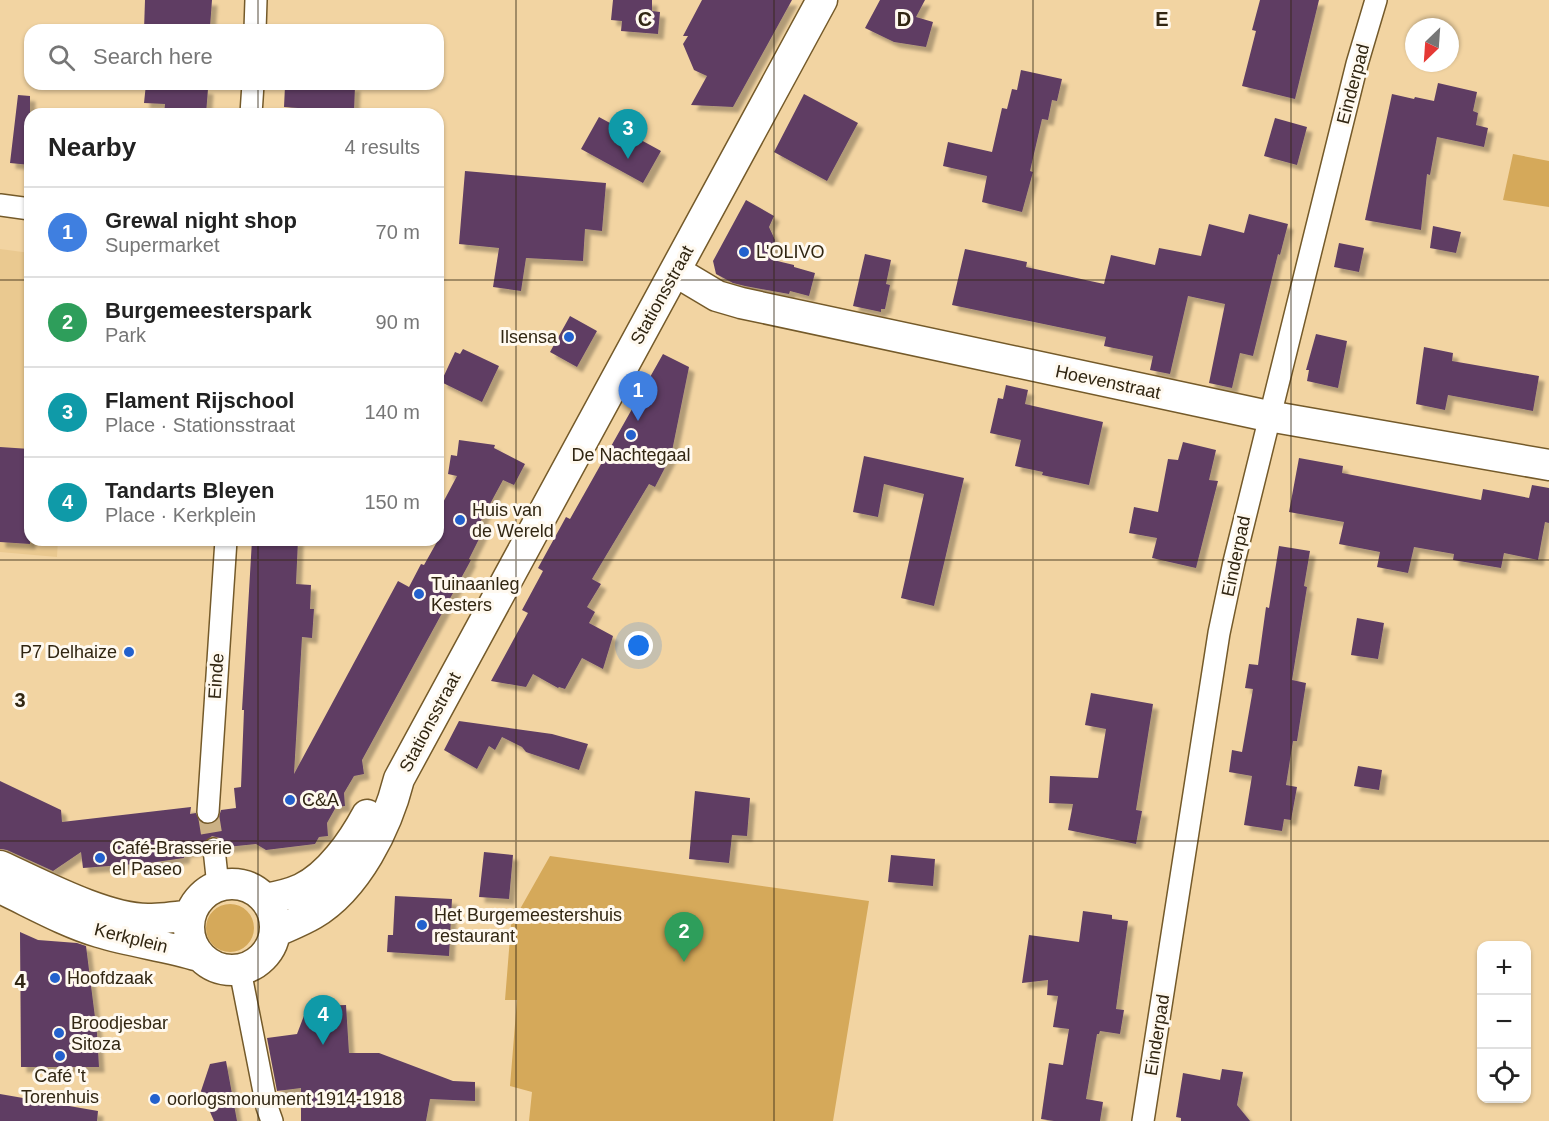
<!DOCTYPE html>
<meta charset="utf-8">
<style>
:root{--surface:#fff;--page:#f2f2f2;--text:#222;--muted:#767676;--line:#e0e0e0;--accent:#0b8043}
body{margin:0;font-family:Helvetica,sans-serif;background:var(--page);color:var(--text)}
.controls{position:absolute;right:18px;bottom:18px;display:grid;overflow:hidden;border-radius:12px;box-shadow:0 2px 4px #0004}
.controls button{width:54px;height:54px;display:grid;place-items:center;padding:0;border:0;border-bottom:2px solid var(--line);background:var(--surface);color:var(--text);font:30px sans-serif}
.compass{position:absolute;left:1405px;top:18px;width:54px;height:54px;border-radius:50%;background:var(--surface);box-shadow:0 2px 4px #0004;rotate:205deg}
.you{position:absolute;left:639px;top:646px;width:21px;height:21px;margin:-15px;border:4px solid #fff;border-radius:50%;background:#1a73e8;box-shadow:0 0 0 9px #1a73e833}
.badge{display:grid;place-items:center;width:39px;height:39px;border-radius:50%;background:var(--accent);color:#fff;font-size:20px;font-weight:700}
.pin{position:absolute;translate:-50% -50px;filter:drop-shadow(0 2px 3px #0008)}
.pin::after{content:'';position:absolute;top:32px;width:21px;height:18px;background:inherit;clip-path:polygon(0 0,100% 0,50% 100%)}
.list{margin:0;padding:0;list-style:none}
h2{display:flex;justify-content:space-between;align-items:center;height:78px;margin:0;padding:0 24px;font-size:26px}
h2 small{font-size:20px;font-weight:400;color:var(--muted)}
.list li{display:grid;grid-template-columns:39px 1fr auto;gap:18px;align-items:center;box-sizing:border-box;height:90px;padding:0 24px;border-top:2px solid var(--line)}
.list b{display:block;font-size:22px;white-space:nowrap}
.list p{margin:0;font-size:20px;white-space:nowrap;color:var(--muted)}
.list em{font-size:20px;font-style:normal;color:var(--muted)}
.icon{flex:none;width:33px;height:33px;fill:none;stroke:currentColor;stroke-width:2;stroke-linecap:round;stroke-linejoin:round}
.map{position:relative;flex:none;width:1549px;height:1121px;overflow:hidden}
.search{position:absolute;background:var(--surface);box-shadow:0 2px 4px #0004;left:24px;top:24px;width:420px;height:66px;display:flex;align-items:center;gap:15px;box-sizing:border-box;padding:0 21px;border-radius:18px;color:var(--muted);font-size:22px}
.panel{position:absolute;background:var(--surface);box-shadow:0 2px 4px #0004;left:24px;top:108px;width:420px;height:438px;border-radius:18px}
.map>svg:first-child{display:block}
</style>
<div class="map">
<svg width="1549" height="1121" viewBox="0 0 1549 1121">
<defs>
<filter id="shadow"><feDropShadow dx="5.5" dy="5.5" stdDeviation="1.5" flood-color="#0004"/></filter>
</defs>
<rect width="100%" height="100%" fill="#f2d4a2"/>
<!-- built -->
<path fill="#eac990" d="M0,249L30,253V391L25,443L30,444V540H58L57,557L0,552Z"/>
<!-- green -->
<path fill="#d5a95a" d="M1513,154L1549,161V207L1503,200Z
M550,856L869,901L833,1121H529L532,1092L510,1086L517,1000H505L511,925Z
M206 928a24 24 0 1 1 48 0a24 24 0 1 1-48 0Z"/>
<!-- building -->
<path fill="#5e3e64" filter="url(#shadow)" d="M145,0H212L210,27L172,24V30H144Z
M613,0H652V11L660,12L658,34L621,31L622,21L611,20Z
M702,0H792L733,107L691,105L707,76L694,70L683,44L688,36H683Z
M880,0H925L916,17L933,22L926,47L894,42L865,28Z
M1260,0H1319L1295,99L1242,86L1256,31L1252,30Z
M1021,70L1062,79L1057,101L1052,100L1048,120L1042,119L1030,171L1033,172L1022,212L982,202L987,176L943,166L948,142L992,152L1002,108L1007,109L1012,89L1017,90Z
M1438,83L1477,92L1473,111L1478,113L1476,125L1488,128L1484,147L1437,137L1430,175L1427,174L1421,230L1365,220L1392,94L1414,99L1415,97L1434,101Z
M146,84H194V87L208,89L206,114H164L165,104L144,103Z
M300,84L355,86L354,112L284,107L285,86L300,87Z
M804,94L858,123L827,181L774,152Z
M18,95L30,96V165L10,163Z
M599,117L661,151L643,183L581,149Z
M1275,118L1307,127L1297,165L1264,156Z
M465,171L606,183L602,231L585,229L583,261L526,258L521,291L493,287L499,248L459,244Z
M746,200L774,216L769,227L775,240L773,260L794,265V267L815,273L809,296L790,291L789,294L745,286L733,283L716,274L713,261Z
M1249,214L1288,224L1280,255L1278,254L1253,356L1240,353L1232,388L1209,383L1225,304L1188,296L1170,374L1150,370L1153,356L1104,346L1106,337L952,305L965,249L1027,262L1026,267L1104,284L1111,255L1155,265L1159,248L1201,256L1209,224L1244,233Z
M1433,226L1461,232L1456,253L1430,248Z
M1339,243L1364,248L1359,272L1334,267Z
M865,254L891,260L886,284L890,285L885,309H881V312L853,306Z
M570,316L597,331L577,367L550,352Z
M1316,334L1347,341L1338,388L1307,381L1309,370H1306Z
M1424,347L1453,353L1452,361L1539,376L1533,411L1448,395L1445,410L1416,404Z
M463,349L499,366L482,402L441,382L455,352L460,354Z
M663,354L689,367L671,456L655,487L649,484L592,579L601,584L587,607L595,612L589,623L613,636L603,669L582,658L565,689L559,687L558,688L533,674L526,687L491,681L528,613L522,610L543,571L538,568L566,517L570,519L583,496Z
M1006,385L1028,390L1025,404L1103,422L1089,485L1042,475L1043,472L1015,466L1021,440L990,433L998,398L1003,399Z
M459,440L495,445L494,448L525,464L514,485L503,480L477,528L483,531L469,559L471,560L362,760L364,774L354,776L344,793L345,806L336,807L327,823L328,836L319,837L315,844L266,850L256,844L227,847L220,838L212,836L203,843L201,850L185,852L184,858L149,863L83,868L81,852L53,871L7,850L0,849V781L61,810L62,822L191,807L190,814L196,813L200,822L208,825L218,820L221,810L236,808L234,788L241,787L244,710H242L252,540H298L296,584L311,585L310,609H314L312,638L302,637L294,774L398,581L409,587L421,564L424,565L438,540V512L457,476L448,474L451,455L457,456Z
M1183,442L1216,450L1209,480L1218,481L1196,568L1152,558L1157,538L1129,533L1134,507L1158,512L1168,459L1178,460Z
M0,447L30,449V544L0,542Z
M864,456L964,478L934,606L901,598L924,494L884,484L878,517L853,512Z
M1299,458L1343,466L1342,473L1481,500L1483,489L1529,498L1532,485L1549,488V523L1545,522L1538,560L1504,553L1501,568L1453,560L1454,554L1414,547L1408,573L1377,567L1380,552L1339,544L1344,522L1289,512Z
M1279,546L1310,551L1304,586L1307,587L1292,680L1306,683L1297,741H1293L1286,785L1297,787L1291,820L1284,819L1282,831L1244,825L1252,776L1229,772L1232,750L1242,752L1253,689L1245,688L1249,664L1258,665L1266,607L1269,608Z
M1357,618L1384,623L1378,659L1351,655Z
M1091,693L1153,704L1136,810L1142,811L1136,844L1068,830L1073,804L1049,803L1050,776L1098,778L1106,729L1085,725Z
M459,721L552,734L588,744L579,770L526,752L522,747L502,737L495,750L489,746L477,769L444,750Z
M1358,766L1382,770L1379,790L1354,786Z
M695,791L750,798L747,836L732,835L729,863L689,859Z
M484,852L513,855L509,899L479,897Z
M891,855L935,859L933,886L888,882Z
M395,896L452,899L449,956L387,952L388,935H393Z
M1083,911L1112,915V919L1128,921L1116,1009L1124,1010L1120,1034L1100,1031L1099,1034H1097L1086,1099L1103,1102L1100,1121H1054L1041,1119L1049,1063L1063,1065L1069,1029L1053,1027L1058,996L1047,995L1048,980L1022,983L1029,935L1079,942Z
M20,932L38,940L77,943L86,946L97,1033L99,1067H21Z
M346,1005L349,1053H379L453,1081L475,1082V1101L430,1099L426,1121H301V1088L277,1091L267,1038L297,1034L305,1013L311,1006Z
M226,1061L237,1121H214L201,1091L210,1064Z
M1222,1069L1243,1072L1237,1105L1250,1121H1181V1118L1176,1117L1183,1073L1220,1080Z
M0,1094L98,1111L97,1121H0Z"/>
<g fill="none" stroke-linecap="round" stroke-linejoin="round">
<!-- minor-tunnel -->
<path stroke="#cbb185" stroke-width="21" stroke-dasharray="21 10" stroke-linecap="butt" d="M208,812L214,849"/>
<defs>
<path id="minor" d="M255,30L256,0
M251,114L253,84
M0,205L30,209
M208,812L226,540
M214,849L218,886
M240,970L267,1107L272,1121
M1143,1121L1219,633L1234,562L1357,64L1376,0"/>
<path id="secondary" d="M675,271L717,296L741,303L1268,416L1549,465
M0,866C40,884 105,919 148,919C162,919 176,917 190,915
M189 927a43 43 0 1 1 86 0a43 43 0 1 1-86 0Z
M0,888C32,903 65,922 99,932C132,942 166,946 199,956
M265,899C277,897 290,894 301,889C329,876 353,841 367,815
M275,932C288,926 301,921 313,914C357,888 387,827 399,779L822,0"/>
</defs>
<!-- minor casing -->
<use href="#minor" stroke="#745a2a" stroke-width="24"/>
<!-- secondary casing -->
<use href="#secondary" stroke="#745a2a" stroke-width="33"/>
<!-- minor -->
<use href="#minor" stroke="#fff" stroke-width="21"/>
<!-- secondary -->
<use href="#secondary" stroke="#fff" stroke-width="30"/>
</g>
<!-- grid -->
<path fill="none" stroke="#312612" stroke-width="1.5" stroke-opacity="0.55" d="M258,0V30M516,0V1121M774,0V1121M1033,0V1121M1291,0V1121M258,84V114M0,280H30M438,280H1549M258,540V1121M0,560H1549M0,841H1549"/>
<!-- markers -->
<g fill="#2361cd" stroke="#fff9ef" stroke-width="2">
<circle cx="744" cy="252" r="6"/>
<circle cx="569" cy="337" r="6"/>
<circle cx="631" cy="435" r="6"/>
<circle cx="460" cy="520" r="6"/>
<circle cx="419" cy="594" r="6"/>
<circle cx="129" cy="652" r="6"/>
<circle cx="290" cy="800" r="6"/>
<circle cx="100" cy="858" r="6"/>
<circle cx="422" cy="925" r="6"/>
<circle cx="55" cy="978" r="6"/>
<circle cx="59" cy="1033" r="6"/>
<circle cx="60" cy="1056" r="6"/>
<circle cx="155" cy="1099" r="6"/>
</g>
<g text-anchor="middle" stroke-width="6" stroke-linejoin="round" paint-order="stroke">
<!-- street labels -->
<g font-size="18" fill="#312612" stroke="#fff9ef">
<text transform="translate(1353 84) rotate(-75)" y="6">Einderpad</text>
<text transform="translate(662 295) rotate(-61)" y="6">Stationsstraat</text>
<text transform="translate(1108 382) rotate(12)" y="6">Hoevenstraat</text>
<text transform="translate(1236 556) rotate(-78)" y="6">Einderpad</text>
<text transform="translate(216 676) rotate(-86)" y="6">Einde</text>
<text transform="translate(430 722) rotate(-62)" y="6">Stationsstraat</text>
<text transform="translate(131 938) rotate(14)" y="6">Kerkplein</text>
<text transform="translate(1157 1035) rotate(-81)" y="6">Einderpad</text>
</g>
<!-- poi labels -->
<g font-size="18" fill="#312612" stroke="#fff9ef" text-anchor="start">
<text x="756" y="258">L'OLIVO</text>
<text x="557" y="343" text-anchor="end">Ilsensa</text>
<text x="631" y="461" text-anchor="middle">De Nachtegaal</text>
<text x="472" y="516">Huis van<tspan x="472" dy="21">de Wereld</tspan></text>
<text x="431" y="590">Tuinaanleg<tspan x="431" dy="21">Kesters</tspan></text>
<text x="117" y="658" text-anchor="end">P7 Delhaize</text>
<text x="302" y="806">C&amp;A</text>
<text x="112" y="854">Café-Brasserie<tspan x="112" dy="21">el Paseo</tspan></text>
<text x="434" y="921">Het Burgemeestershuis<tspan x="434" dy="21">restaurant</tspan></text>
<text x="67" y="984">Hoofdzaak</text>
<text x="71" y="1029">Broodjesbar<tspan x="71" dy="21">Sitoza</tspan></text>
<text x="60" y="1082" text-anchor="middle">Café 't<tspan x="60" dy="21">Torenhuis</tspan></text>
<text x="167" y="1105">oorlogsmonument 1914-1918</text>
</g>
</g>
<g font-size="20" text-anchor="middle" font-weight="bold" fill="#312612" stroke="#fff9ef" stroke-width="6" stroke-linejoin="round" paint-order="stroke">
<text x="645" y="26">C</text>
<text x="904" y="26">D</text>
<text x="1162" y="26">E</text>
<text x="20" y="707">3</text>
<text x="20" y="988">4</text>
</g>
</svg>
<div class="controls">
<button>+</button>
<button>−</button>
<button><svg class="icon" aria-label="locate" viewBox="0 0 24 24"><circle cx="12" cy="12" r="6"/><path d="M12 2v4M12 18v4M2 12h4M18 12h4"/></svg></button>
</div>
<svg class="compass" viewBox="-18 -18 36 36"><path d="M0-13l5 13h-10z" fill="#e53935"/><path d="M0 13l5-13h-10z" fill="#767676"/></svg>
<div class="you"></div>
<div class="pin badge" style="left:638px;top:421px;background:#3f7fe0">1</div>
<div class="pin badge" style="left:684px;top:962px;background:#2e9e5b">2</div>
<div class="pin badge" style="left:628px;top:159px;background:#0f9aa8">3</div>
<div class="pin badge" style="left:323px;top:1045px;background:#0f9aa8">4</div>
<div class="search"><svg class="icon" aria-label="search" viewBox="0 0 24 24"><circle cx="10" cy="10" r="6"/><path d="M15 15l6 6"/></svg>Search here</div>
<section class="panel">
<h2>Nearby<small>4 results</small></h2>
<ul class="list">
<li><span class="badge" style="background:#3f7fe0">1</span><div><b>Grewal night shop</b><p>Supermarket</p></div><em>70 m</em></li>
<li><span class="badge" style="background:#2e9e5b">2</span><div><b>Burgemeesterspark</b><p>Park</p></div><em>90 m</em></li>
<li><span class="badge" style="background:#0f9aa8">3</span><div><b>Flament Rijschool</b><p>Place · Stationsstraat</p></div><em>140 m</em></li>
<li><span class="badge" style="background:#0f9aa8">4</span><div><b>Tandarts Bleyen</b><p>Place · Kerkplein</p></div><em>150 m</em></li>
</ul>
</section>
</div>
